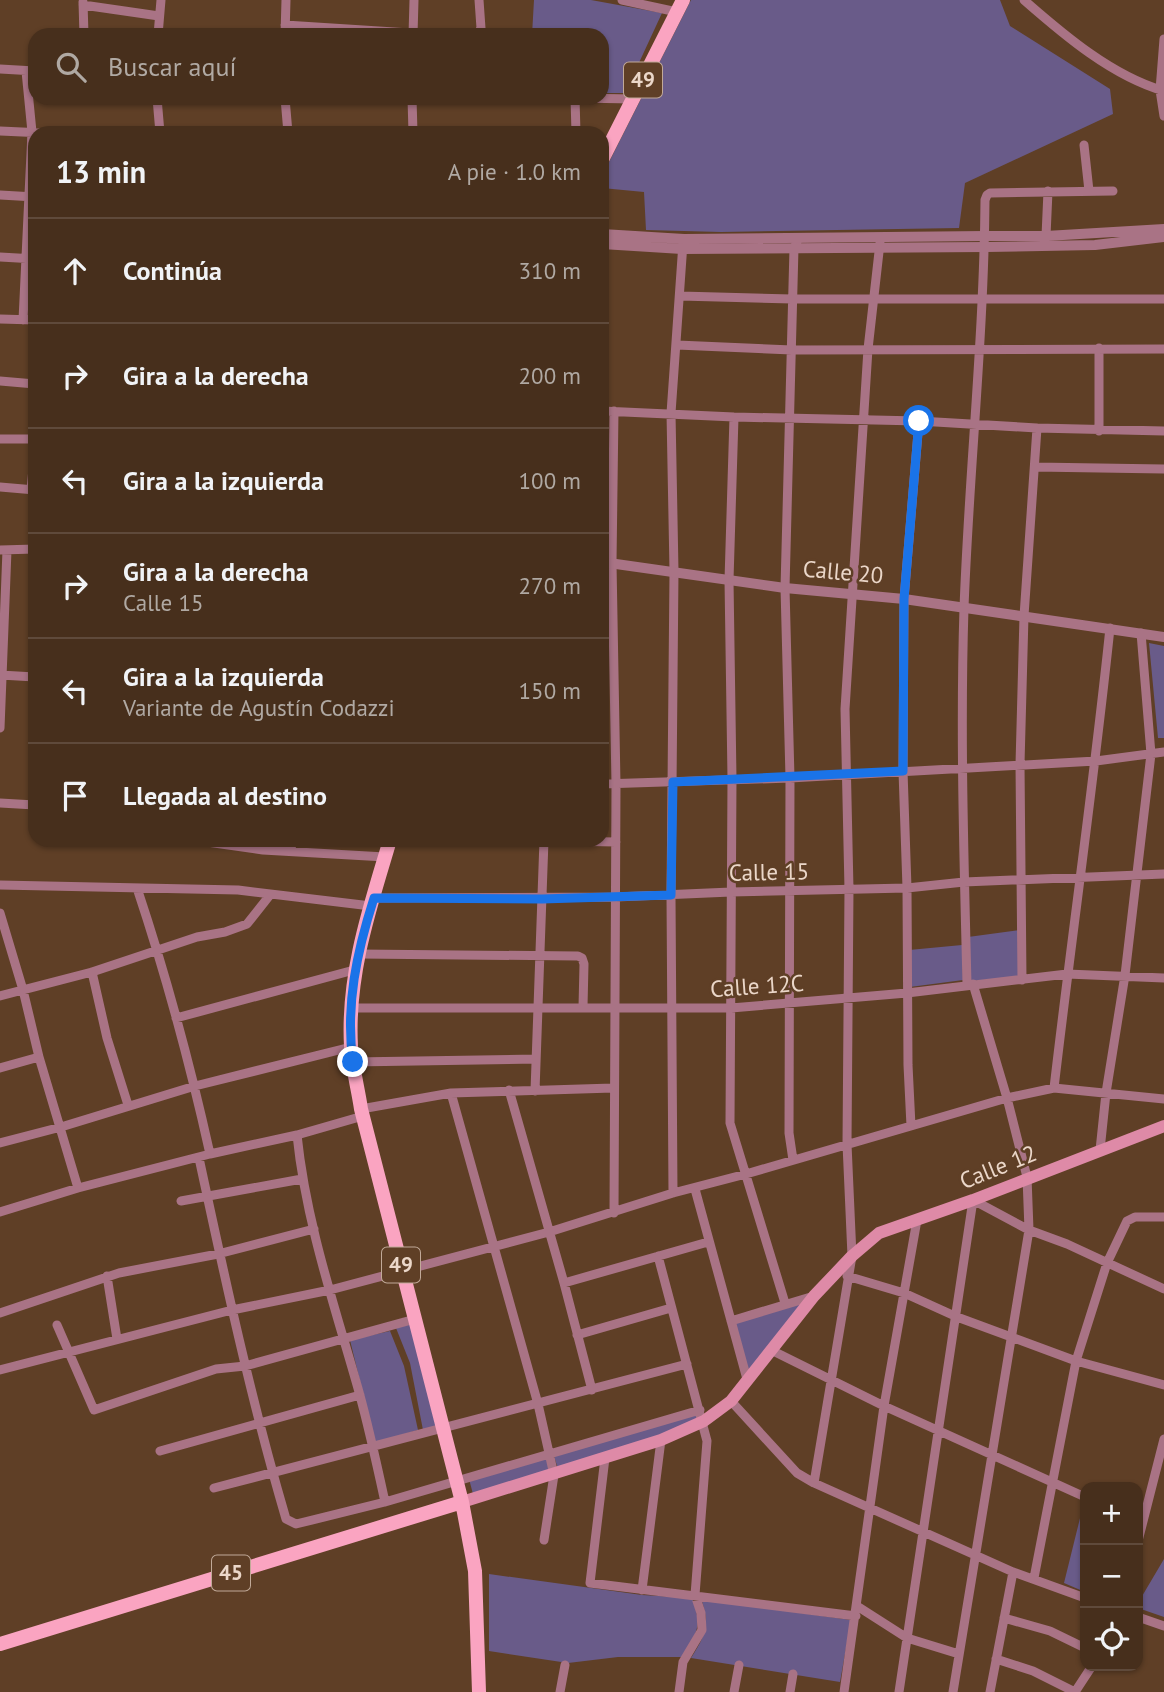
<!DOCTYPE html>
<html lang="es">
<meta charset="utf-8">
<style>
:root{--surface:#472f1c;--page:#513b29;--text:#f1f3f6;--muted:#b0a9a3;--line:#5f4a3b}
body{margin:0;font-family:"PT Sans",sans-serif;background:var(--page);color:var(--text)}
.controls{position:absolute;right:21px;bottom:21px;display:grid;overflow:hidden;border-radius:14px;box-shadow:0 2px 5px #0004}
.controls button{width:63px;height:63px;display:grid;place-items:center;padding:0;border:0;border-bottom:2px solid var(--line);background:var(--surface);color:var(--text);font:35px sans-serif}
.stop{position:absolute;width:21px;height:21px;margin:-16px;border:5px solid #1a73e8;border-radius:50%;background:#fff}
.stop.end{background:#1a73e8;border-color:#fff;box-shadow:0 2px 7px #0008}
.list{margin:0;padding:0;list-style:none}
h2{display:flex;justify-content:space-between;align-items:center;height:91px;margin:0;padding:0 28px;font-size:30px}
h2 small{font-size:23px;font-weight:400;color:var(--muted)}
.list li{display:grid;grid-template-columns:46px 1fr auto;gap:21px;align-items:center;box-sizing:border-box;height:105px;padding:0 28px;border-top:2px solid var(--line)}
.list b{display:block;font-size:26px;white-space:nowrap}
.list p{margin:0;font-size:23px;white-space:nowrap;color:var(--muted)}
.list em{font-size:23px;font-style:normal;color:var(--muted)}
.icon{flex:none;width:38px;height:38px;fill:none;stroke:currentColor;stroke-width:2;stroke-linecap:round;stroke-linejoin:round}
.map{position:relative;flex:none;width:1164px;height:1692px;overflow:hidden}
.search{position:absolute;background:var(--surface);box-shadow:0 2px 5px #0004;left:28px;top:28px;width:581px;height:77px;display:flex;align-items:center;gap:18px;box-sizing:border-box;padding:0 24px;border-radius:21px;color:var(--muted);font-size:26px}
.panel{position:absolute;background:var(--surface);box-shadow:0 2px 5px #0004;left:28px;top:126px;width:581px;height:721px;border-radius:21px}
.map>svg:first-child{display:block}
</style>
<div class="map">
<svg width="1164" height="1692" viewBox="0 0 1164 1692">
<rect width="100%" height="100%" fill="#5f3f26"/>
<!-- green -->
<path fill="#695b89" d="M534,0H591L662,13L625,93H602V35H532Z
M691,0H1000L1010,26L1110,89L1113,114L965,183L959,228L721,232L646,230L644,192L602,188V176Z
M1149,643L1164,646V738H1158Z
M1019,930L1020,977L971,981L968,937Z
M962,945L963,980L910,987L909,950Z
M805,1301L748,1371L735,1323Z
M410,1324L436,1427L423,1430L410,1363L396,1328Z
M390,1331L404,1366L418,1430L375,1443L350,1340Z
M698,1413L699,1419L660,1436L558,1469L554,1456Z
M548,1458L550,1471L473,1494L469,1479Z
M1084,1502H1085V1592L1064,1583Z
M1164,1559V1617L1138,1608V1603Z
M489,1574L642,1595L692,1598C703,1627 697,1632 682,1657H618L568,1663L489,1651Z
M701,1599L851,1620L840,1682L691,1658C705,1635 711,1626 701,1599Z"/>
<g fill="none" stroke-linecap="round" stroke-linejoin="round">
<!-- minor -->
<path stroke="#a97385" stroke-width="9" d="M622,0L677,12
M1024,0C1064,35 1112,76 1164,91
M83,2L84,35
M83,5L159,16
M285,25L441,35
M158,35L161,0
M285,35L286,0
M413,35L414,0
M477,35L481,28L479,0
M1164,39L1160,90L1164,116
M0,69L35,71
M157,98L160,133
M285,98L288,133
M412,98L413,133
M575,98L576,133
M578,98L633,99
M0,131L44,133
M1084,145L1089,191
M0,195L35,197
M1046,236L1048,191
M0,257L35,259
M680,296L792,299H1164
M0,319L35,320
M23,320L32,132L26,71
M677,345L792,350L1164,349
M1099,348V431
M0,381L35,384
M602,411L734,417L919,421L1037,428L1164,431
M614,411L612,563L616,785L614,1213
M734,417L729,580L732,779L730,1123L785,1303
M0,439H35
M1035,467L1164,469
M0,487L35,490
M31,490L35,447
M0,550L35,549
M0,675L35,677
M0,728L7,550
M602,784L790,778L1096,761L1164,752
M0,803L35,805
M35,805V790
M193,840L263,850L385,857
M505,840L616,842
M291,851L292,840
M0,885L238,890L371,906
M137,888C166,975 190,1064 210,1154
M374,898L616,897L731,892L907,888L964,882L1164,874
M0,913L23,990L39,1057L78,1188
M359,954L578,956L582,958L584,964L583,1007
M92,972L107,1038L128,1105
M1022,980L1020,764L1024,616L1037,428
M967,985C964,859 960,734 964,608C969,472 984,336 985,200L987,195L990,193L1113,191
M0,996L92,972L197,937L225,932L247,924L270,895
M351,1008H731L907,993L1067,974L1164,978
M176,1018L354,970
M353,1062L536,1059
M0,1068L39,1057
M1054,1088C1072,934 1094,781 1110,628
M509,1090L564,1283L592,1390
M535,1091L544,840
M451,1093L538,1404L554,1475L544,1540
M361,1109L451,1093L613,1088
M911,1126L908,1065L907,888L903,771L904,599L919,421
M297,1135C306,1223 335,1307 359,1392C369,1428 377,1465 385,1502
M0,1143L61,1127L195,1086L351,1047
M1100,1150L1106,1093L1125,975L1151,754L1141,633
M199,1158C225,1279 251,1400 286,1519L296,1524L385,1502L700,1410
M793,1160L789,1133L790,778L785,588L794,248L797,242
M695,1189L747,1379
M673,1193L671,896L674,571L671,413L683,243
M181,1201L302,1179
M0,1212L78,1188L210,1154L297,1135L363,1116
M658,1256L707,1441L695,1595L701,1613L702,1630L683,1662L679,1692
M107,1276L117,1339
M847,1276L904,1293L957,1317L1076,1361L1164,1385
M564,1283L708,1242
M0,1313L119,1273L218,1254L314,1229
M731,1321L814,1296
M57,1325L94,1410L216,1369L245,1366L415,1319
M577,1335L671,1308
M771,1350L884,1406L1085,1497
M0,1370L232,1310L330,1290L549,1232L673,1193L746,1174L1007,1098L1054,1088L1164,1099
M731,1401L797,1473L814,1483L1013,1572L1085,1598
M160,1451L360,1395
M605,1458L590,1583L856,1616
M814,1483L852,1256L847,1144L849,889L845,709L868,349L880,243
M214,1488L687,1364
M1138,1541L1164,1439
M1034,1578L1076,1361L1107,1263L1127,1221L1135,1217H1164
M642,1590L661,1440
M857,1606L907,1638L959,1654
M1138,1617L1164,1626
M1004,1618L1050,1631L1085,1648
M996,1659L1033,1671L1075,1692L1092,1666
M560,1692L565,1665
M734,1692L739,1665
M790,1692L793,1674
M844,1692L884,1406L917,1220
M899,1692L973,1200L1029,1230L1067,1244L1164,1289
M953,1692L1029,1230L1027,1177L1007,1098L973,984
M990,1692L1013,1572"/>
<!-- tertiary -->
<path stroke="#a97385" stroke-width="10" d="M602,234L684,239L985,236H1046L1164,229
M602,244L682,249L986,247L1095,245L1164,237
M602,562L785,588L904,599L1164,637"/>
<!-- secondary -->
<path stroke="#de8aa7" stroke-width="12" d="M462,1502L661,1440L704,1421L731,1401L814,1296L852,1256L879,1233L973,1200L1164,1126"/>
<!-- primary -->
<path stroke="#faa4c1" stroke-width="14" d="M602,160L683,0
M390,840C370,907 347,974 351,1046C352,1067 358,1088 361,1109L462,1502L475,1571L479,1692
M0,1644L462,1502"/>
</g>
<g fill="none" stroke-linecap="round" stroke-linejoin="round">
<!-- route -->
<path stroke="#1a73e8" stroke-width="9" d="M353,1062C345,1006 357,951 374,898L542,899L671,895L673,782L903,771L904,599L919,421"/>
</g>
<g text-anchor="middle" stroke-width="5" stroke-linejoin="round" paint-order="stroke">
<!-- shield labels -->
<g fill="#5f3f26" stroke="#c1a998" stroke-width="2">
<rect x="624" y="62.5" width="38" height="35" rx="5"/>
<rect x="382" y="1247.5" width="38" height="35" rx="5"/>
<rect x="212" y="1555.5" width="38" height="35" rx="5"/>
</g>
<g font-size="21" font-weight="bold" fill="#ebd7c9">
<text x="643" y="87">49</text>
<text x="401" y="1272">49</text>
<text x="231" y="1580">45</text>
</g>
<!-- street labels -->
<g font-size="23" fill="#ebd7c9" stroke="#5f3f26">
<text transform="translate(843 572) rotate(5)" y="8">Calle 20</text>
<text transform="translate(769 872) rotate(-1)" y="8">Calle 15</text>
<text transform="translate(757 986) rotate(-4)" y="8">Calle 12C</text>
<text transform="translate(998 1167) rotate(-22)" y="8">Calle 12</text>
</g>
</g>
</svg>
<div class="controls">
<button>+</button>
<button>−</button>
<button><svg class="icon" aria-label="locate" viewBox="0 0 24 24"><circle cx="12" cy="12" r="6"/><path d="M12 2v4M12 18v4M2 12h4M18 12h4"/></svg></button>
</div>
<div class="stop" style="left:919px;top:421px"></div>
<div class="stop end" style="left:353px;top:1062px"></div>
<div class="search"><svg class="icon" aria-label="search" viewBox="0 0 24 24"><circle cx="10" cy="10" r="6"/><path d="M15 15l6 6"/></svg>Buscar aquí</div>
<section class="panel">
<h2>13 min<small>A pie · 1.0 km</small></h2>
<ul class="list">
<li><svg class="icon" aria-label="ahead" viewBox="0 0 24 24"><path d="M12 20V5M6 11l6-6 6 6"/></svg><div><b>Continúa</b></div><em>310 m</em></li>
<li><svg class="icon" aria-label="right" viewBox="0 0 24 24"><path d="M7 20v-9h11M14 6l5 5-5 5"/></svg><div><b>Gira a la derecha</b></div><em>200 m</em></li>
<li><svg class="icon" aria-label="left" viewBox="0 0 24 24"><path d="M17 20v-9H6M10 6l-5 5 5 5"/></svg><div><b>Gira a la izquierda</b></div><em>100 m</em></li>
<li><svg class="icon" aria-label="right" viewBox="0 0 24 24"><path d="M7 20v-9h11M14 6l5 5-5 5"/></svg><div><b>Gira a la derecha</b><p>Calle 15</p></div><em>270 m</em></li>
<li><svg class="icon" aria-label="left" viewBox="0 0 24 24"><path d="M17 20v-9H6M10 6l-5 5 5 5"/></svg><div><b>Gira a la izquierda</b><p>Variante de Agustín Codazzi</p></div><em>150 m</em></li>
<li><svg class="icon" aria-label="arrive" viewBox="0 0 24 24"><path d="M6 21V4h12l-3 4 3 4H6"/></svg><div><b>Llegada al destino</b></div></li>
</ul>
</section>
</div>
